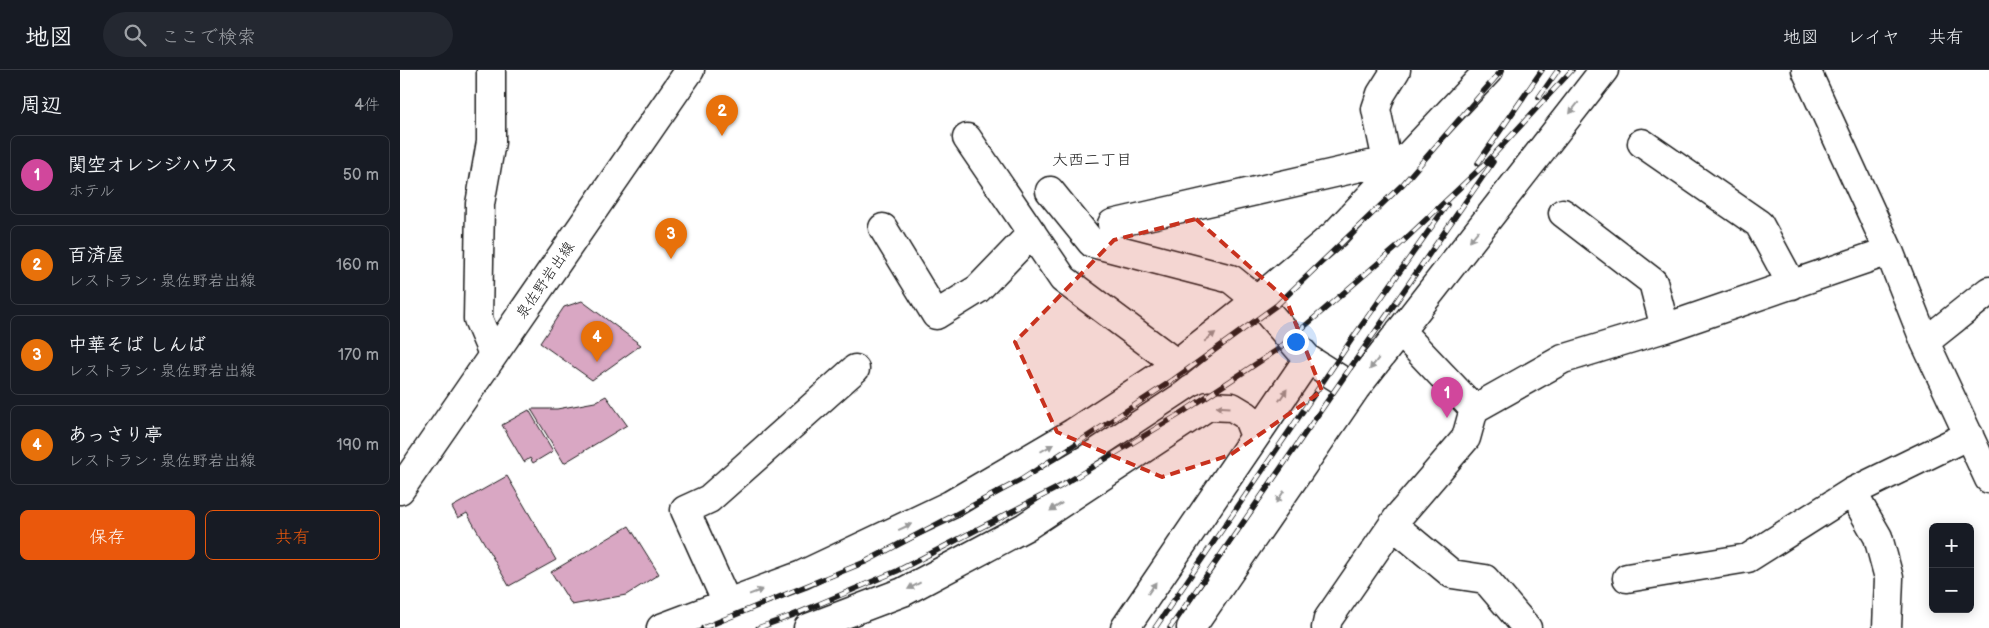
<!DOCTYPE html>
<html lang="ja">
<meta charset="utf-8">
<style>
:root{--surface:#171b24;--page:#242831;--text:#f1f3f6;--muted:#9ea1a6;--line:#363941;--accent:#ea580c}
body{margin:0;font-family:"Balsamiq Sans","Klee One",sans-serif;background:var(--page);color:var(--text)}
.controls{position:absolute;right:15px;bottom:15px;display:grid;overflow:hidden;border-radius:8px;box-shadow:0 2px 12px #0003}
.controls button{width:45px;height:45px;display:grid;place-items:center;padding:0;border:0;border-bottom:1px solid var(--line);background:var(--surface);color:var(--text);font:25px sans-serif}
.you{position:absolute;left:895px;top:271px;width:18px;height:18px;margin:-12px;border:4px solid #fff;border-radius:50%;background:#1a73e8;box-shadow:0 0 0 8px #1a73e833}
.badge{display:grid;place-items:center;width:32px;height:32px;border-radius:50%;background:var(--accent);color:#fff;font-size:16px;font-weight:700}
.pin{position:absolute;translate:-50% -41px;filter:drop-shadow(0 1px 2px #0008)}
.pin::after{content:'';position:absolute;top:26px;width:18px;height:15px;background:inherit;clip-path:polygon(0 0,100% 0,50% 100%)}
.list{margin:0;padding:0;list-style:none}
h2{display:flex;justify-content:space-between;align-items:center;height:65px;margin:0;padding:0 20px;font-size:21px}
h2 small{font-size:16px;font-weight:400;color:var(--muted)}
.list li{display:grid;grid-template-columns:32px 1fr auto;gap:15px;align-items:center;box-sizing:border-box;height:80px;margin:0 10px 10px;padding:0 10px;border:1px solid var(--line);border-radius:8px}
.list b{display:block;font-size:19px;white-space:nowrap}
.list p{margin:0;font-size:16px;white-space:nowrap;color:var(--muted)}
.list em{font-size:16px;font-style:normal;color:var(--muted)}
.actions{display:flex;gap:10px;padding:15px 20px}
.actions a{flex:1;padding:11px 0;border:1px solid var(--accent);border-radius:8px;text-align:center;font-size:18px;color:var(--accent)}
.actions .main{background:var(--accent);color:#fff}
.icon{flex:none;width:28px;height:28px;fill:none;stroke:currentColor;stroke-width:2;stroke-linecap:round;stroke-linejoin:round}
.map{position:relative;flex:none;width:1589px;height:558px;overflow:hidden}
header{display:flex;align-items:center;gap:30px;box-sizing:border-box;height:70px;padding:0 25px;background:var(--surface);border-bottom:1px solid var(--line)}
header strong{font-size:24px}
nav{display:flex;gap:28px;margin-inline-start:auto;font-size:18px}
.search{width:350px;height:45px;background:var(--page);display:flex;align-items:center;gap:12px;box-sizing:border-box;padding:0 18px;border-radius:28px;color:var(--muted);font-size:19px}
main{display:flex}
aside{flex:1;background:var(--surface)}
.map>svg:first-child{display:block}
</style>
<header>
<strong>地図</strong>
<div class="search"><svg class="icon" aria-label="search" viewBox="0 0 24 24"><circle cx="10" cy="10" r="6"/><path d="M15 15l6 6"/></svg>ここで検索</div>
<nav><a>地図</a><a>レイヤ</a><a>共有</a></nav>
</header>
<main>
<aside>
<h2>周辺<small>4件</small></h2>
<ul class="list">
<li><span class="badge" style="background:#d1479c">1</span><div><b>関空オレンジハウス</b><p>ホテル</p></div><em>50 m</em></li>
<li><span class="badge" style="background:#e8710a">2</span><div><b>百済屋</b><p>レストラン · 泉佐野岩出線</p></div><em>160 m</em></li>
<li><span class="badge" style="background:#e8710a">3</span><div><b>中華そば しんば</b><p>レストラン · 泉佐野岩出線</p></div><em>170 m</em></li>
<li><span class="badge" style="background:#e8710a">4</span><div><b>あっさり亭</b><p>レストラン · 泉佐野岩出線</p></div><em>190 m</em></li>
</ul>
<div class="actions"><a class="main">保存</a><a>共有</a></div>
</aside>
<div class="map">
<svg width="1589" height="558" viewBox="0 0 1589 558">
<rect width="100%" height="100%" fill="#fff"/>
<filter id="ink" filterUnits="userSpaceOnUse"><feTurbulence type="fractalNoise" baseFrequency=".02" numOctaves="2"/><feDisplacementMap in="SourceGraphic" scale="10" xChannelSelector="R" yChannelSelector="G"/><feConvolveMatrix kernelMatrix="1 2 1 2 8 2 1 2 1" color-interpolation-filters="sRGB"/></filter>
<g filter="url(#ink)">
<!-- building -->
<path fill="#d9a7c3" stroke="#1c1c1c" d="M182,231L241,275L192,310L140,273L164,237Z
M206,326L227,355L164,393L131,339H157L195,332Z
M129,340L153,381L133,393L130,388L124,392L102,355Z
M107,406L156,490L109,516L67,443L58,448L52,437Z
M229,456L259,504L226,525L172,535L151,502Z"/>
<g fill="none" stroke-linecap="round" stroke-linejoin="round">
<defs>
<path id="minor" d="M91,0V72L80,134L78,249L93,284
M996,0L981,24L976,39L987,91L997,96
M1406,0L1489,181L1525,272L1589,409
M567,68L663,209L777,294
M1242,73L1359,154L1392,215
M650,121L692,173L831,209L857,230L908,289L955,319
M1163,143L1253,212L1265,258
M712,154L987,91
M483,158L536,245L578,219L632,163
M1000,261L1074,339
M1525,272L1589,221
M1452,422L1478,467L1489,508L1487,558
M993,455L1052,504L1085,509L1127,558
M1227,508L1348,488L1452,422L1569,365
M327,533L285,440L309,429L455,299
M261,558L402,505L550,435L673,363L766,302L857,230L935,164L1089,0
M408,558L503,522L625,457L808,336L832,337L847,346L855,366
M725,558L908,289
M791,558L955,319L1204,0
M926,558L928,549L999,446L1066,368L1074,339L1163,289L1265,258L1489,181"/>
<path id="major" d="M0,420L290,0"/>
</defs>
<!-- minor casing -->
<use href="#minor" stroke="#1c1c1c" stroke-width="31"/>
<!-- major casing -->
<use href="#major" stroke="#1c1c1c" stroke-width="31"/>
<!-- minor -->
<use href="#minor" stroke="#fff" stroke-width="28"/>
<!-- major -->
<use href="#major" stroke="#fff" stroke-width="28"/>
<defs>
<path id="rail" d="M1139,27L1158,0
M1078,93L1142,0
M303,558L465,492L621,410L773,310L877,235L1003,114L1102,0
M358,558L391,546L497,501L661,416L780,344L877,280L997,177L1088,91L1172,0
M755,558L952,269L1047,135
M770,558L1093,92"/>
</defs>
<!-- rail casing -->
<use href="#rail" stroke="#1c1c1c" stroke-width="5.5"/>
<!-- rail -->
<use href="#rail" stroke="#fff" stroke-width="4" stroke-dasharray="11" stroke-linecap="butt"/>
</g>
<!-- one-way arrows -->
<defs><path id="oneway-solid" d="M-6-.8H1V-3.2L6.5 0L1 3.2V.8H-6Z" transform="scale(1.25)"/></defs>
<g fill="#999">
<use href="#oneway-solid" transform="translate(1174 38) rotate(128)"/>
<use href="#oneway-solid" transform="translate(1074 166) rotate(128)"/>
<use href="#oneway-solid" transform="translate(810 267) rotate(-39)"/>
<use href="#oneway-solid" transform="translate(974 294) rotate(128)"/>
<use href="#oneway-solid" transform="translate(883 325) rotate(-56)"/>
<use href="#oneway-solid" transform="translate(823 337) rotate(-176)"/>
<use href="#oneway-solid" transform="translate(647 378) rotate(-30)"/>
<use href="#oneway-solid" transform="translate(880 427) rotate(124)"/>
<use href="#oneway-solid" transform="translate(656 437) rotate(147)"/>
<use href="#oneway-solid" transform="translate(505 457) rotate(-25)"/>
<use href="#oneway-solid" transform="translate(514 516) rotate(152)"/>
<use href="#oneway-solid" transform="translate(752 518) rotate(-56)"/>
<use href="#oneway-solid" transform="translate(356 522) rotate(-21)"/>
</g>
</g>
<!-- marked area -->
<path fill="#c8321e" fill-opacity="0.2" stroke="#c8321e" stroke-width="4" stroke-dasharray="10 6" stroke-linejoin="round" d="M796,149L886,229L922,321L830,385L762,407L657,362L615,272L714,170Z"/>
<g text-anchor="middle" stroke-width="4" stroke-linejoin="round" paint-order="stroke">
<!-- street labels -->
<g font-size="15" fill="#1c1c1c" stroke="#fff">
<text transform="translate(145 210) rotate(-55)" y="5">泉佐野岩出線</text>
</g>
<!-- neighbourhood labels -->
<g font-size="16" fill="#1c1c1c" stroke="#fff">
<text x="692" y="95">大西二丁目</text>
</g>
</g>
</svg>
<div class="controls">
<button>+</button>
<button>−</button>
</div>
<div class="you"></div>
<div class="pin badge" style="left:1047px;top:348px;background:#d1479c">1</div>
<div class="pin badge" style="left:322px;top:66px;background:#e8710a">2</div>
<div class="pin badge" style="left:271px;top:189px;background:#e8710a">3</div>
<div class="pin badge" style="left:197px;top:292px;background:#e8710a">4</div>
</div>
</main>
